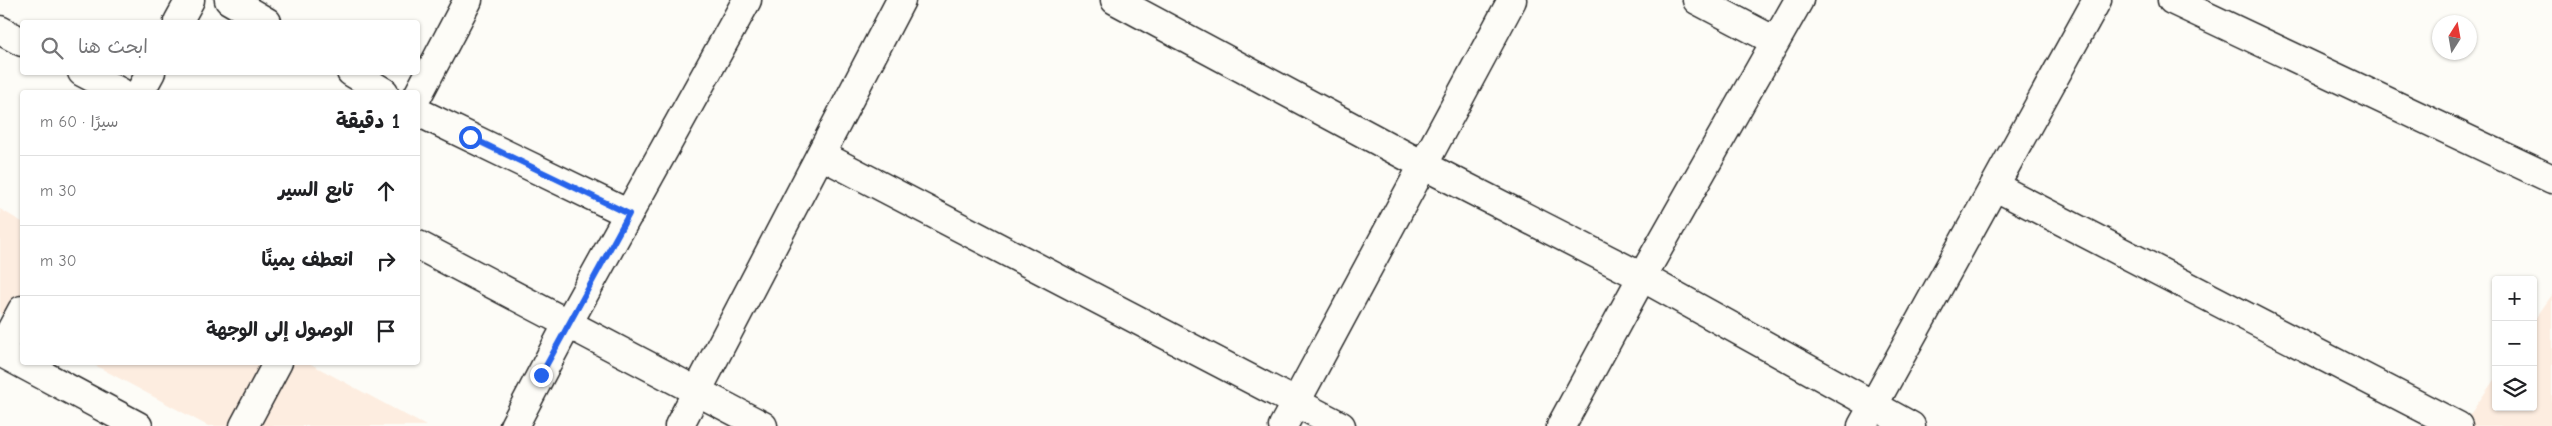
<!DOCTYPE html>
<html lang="ar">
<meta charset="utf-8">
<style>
:root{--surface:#fff;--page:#f6f6f6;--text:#202124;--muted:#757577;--line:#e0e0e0}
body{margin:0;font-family:"Comic Neue","Playpen Sans Arabic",sans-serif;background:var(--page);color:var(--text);direction:rtl}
.controls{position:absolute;right:15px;bottom:15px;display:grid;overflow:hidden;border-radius:5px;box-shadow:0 1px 4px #0004}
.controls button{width:45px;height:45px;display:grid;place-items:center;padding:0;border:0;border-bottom:1px solid var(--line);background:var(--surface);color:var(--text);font:25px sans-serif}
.compass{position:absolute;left:2432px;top:15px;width:45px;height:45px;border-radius:50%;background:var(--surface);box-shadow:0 1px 4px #0004;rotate:11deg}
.stop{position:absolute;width:15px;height:15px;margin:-11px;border:4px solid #2563eb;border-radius:50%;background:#fff}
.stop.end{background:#2563eb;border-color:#fff;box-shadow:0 1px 5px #0008}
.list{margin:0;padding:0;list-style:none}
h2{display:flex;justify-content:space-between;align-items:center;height:65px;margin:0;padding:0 20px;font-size:21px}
h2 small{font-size:16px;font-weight:400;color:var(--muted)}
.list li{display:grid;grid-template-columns:32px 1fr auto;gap:15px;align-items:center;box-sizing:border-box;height:70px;padding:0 20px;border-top:1px solid var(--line)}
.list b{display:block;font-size:19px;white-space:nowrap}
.list em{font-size:16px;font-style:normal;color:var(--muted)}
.icon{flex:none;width:28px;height:28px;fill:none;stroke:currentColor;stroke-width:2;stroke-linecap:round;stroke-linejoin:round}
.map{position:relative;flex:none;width:2552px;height:426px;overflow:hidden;direction:ltr}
.search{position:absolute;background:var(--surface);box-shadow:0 1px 4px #0004;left:20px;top:20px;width:400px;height:55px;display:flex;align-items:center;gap:12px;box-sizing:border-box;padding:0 18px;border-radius:5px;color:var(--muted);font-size:19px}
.panel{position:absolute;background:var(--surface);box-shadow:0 1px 4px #0004;left:20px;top:90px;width:400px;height:275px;border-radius:5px;direction:rtl}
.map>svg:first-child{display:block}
</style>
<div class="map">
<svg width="2552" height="426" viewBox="0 0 2552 426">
<rect width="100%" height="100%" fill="#fdfcf7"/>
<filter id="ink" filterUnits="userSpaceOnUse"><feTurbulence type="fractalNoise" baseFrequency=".02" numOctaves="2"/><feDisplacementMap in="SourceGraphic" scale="10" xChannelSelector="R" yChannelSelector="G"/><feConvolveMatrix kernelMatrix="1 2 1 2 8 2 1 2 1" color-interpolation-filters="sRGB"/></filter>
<g filter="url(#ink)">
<!-- built -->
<path fill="#fdede0" d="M0,209L22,222V326L0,314Z
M2552,295V426H2462L2496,377V407H2533V322Z
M91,363H309L426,426H208Z"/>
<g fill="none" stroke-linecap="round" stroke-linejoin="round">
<defs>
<path id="minor" d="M229,0L267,22
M1115,0L1423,165L1642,277L1911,426
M1697,0L1775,41
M2172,0L2552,179
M178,22L190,0
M0,30L22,42
M82,72L120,92
M351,72L384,92
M140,92L151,72
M418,95L468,0
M418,112L629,214
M821,155L1341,426
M1994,186L2458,426
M418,245L763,426
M0,351L22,310
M244,426L278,362
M514,426L567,325L747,0
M679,426L901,0
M1283,426L1512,0
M1561,426L1642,277L1799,0
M1862,426L2097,0"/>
<path id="secondary" d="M0,352L138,426"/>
</defs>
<!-- minor casing -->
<use href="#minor" stroke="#2b2b2b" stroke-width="31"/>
<!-- secondary casing -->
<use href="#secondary" stroke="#2b2b2b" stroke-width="31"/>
<!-- minor -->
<use href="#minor" stroke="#fdfcf7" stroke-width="28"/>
<!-- secondary -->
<use href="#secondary" stroke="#fdfcf7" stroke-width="28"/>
</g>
</g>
<g fill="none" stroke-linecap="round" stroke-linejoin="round" filter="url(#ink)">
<!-- route -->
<path stroke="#2563eb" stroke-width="6" d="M470,137L629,214L541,375"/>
</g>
</svg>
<div class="controls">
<button>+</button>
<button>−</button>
<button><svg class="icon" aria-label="layers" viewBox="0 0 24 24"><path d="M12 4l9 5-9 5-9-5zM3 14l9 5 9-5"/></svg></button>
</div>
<svg class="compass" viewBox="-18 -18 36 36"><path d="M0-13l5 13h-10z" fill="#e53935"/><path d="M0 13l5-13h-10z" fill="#757577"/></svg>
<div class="stop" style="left:470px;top:137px"></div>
<div class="stop end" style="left:541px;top:375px"></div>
<div class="search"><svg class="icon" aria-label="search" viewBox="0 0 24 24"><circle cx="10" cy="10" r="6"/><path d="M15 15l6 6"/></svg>ابحث هنا</div>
<section class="panel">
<h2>1 دقيقة<small>سيرًا · 60 m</small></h2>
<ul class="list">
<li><svg class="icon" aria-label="ahead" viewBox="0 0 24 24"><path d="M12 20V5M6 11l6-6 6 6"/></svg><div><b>تابع السير</b></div><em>30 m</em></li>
<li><svg class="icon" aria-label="right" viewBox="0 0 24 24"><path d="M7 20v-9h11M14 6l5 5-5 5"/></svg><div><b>انعطف يمينًا</b></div><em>30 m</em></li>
<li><svg class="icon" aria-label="arrive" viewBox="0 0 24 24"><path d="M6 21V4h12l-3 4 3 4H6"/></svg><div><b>الوصول إلى الوجهة</b></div></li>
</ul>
</section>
</div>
